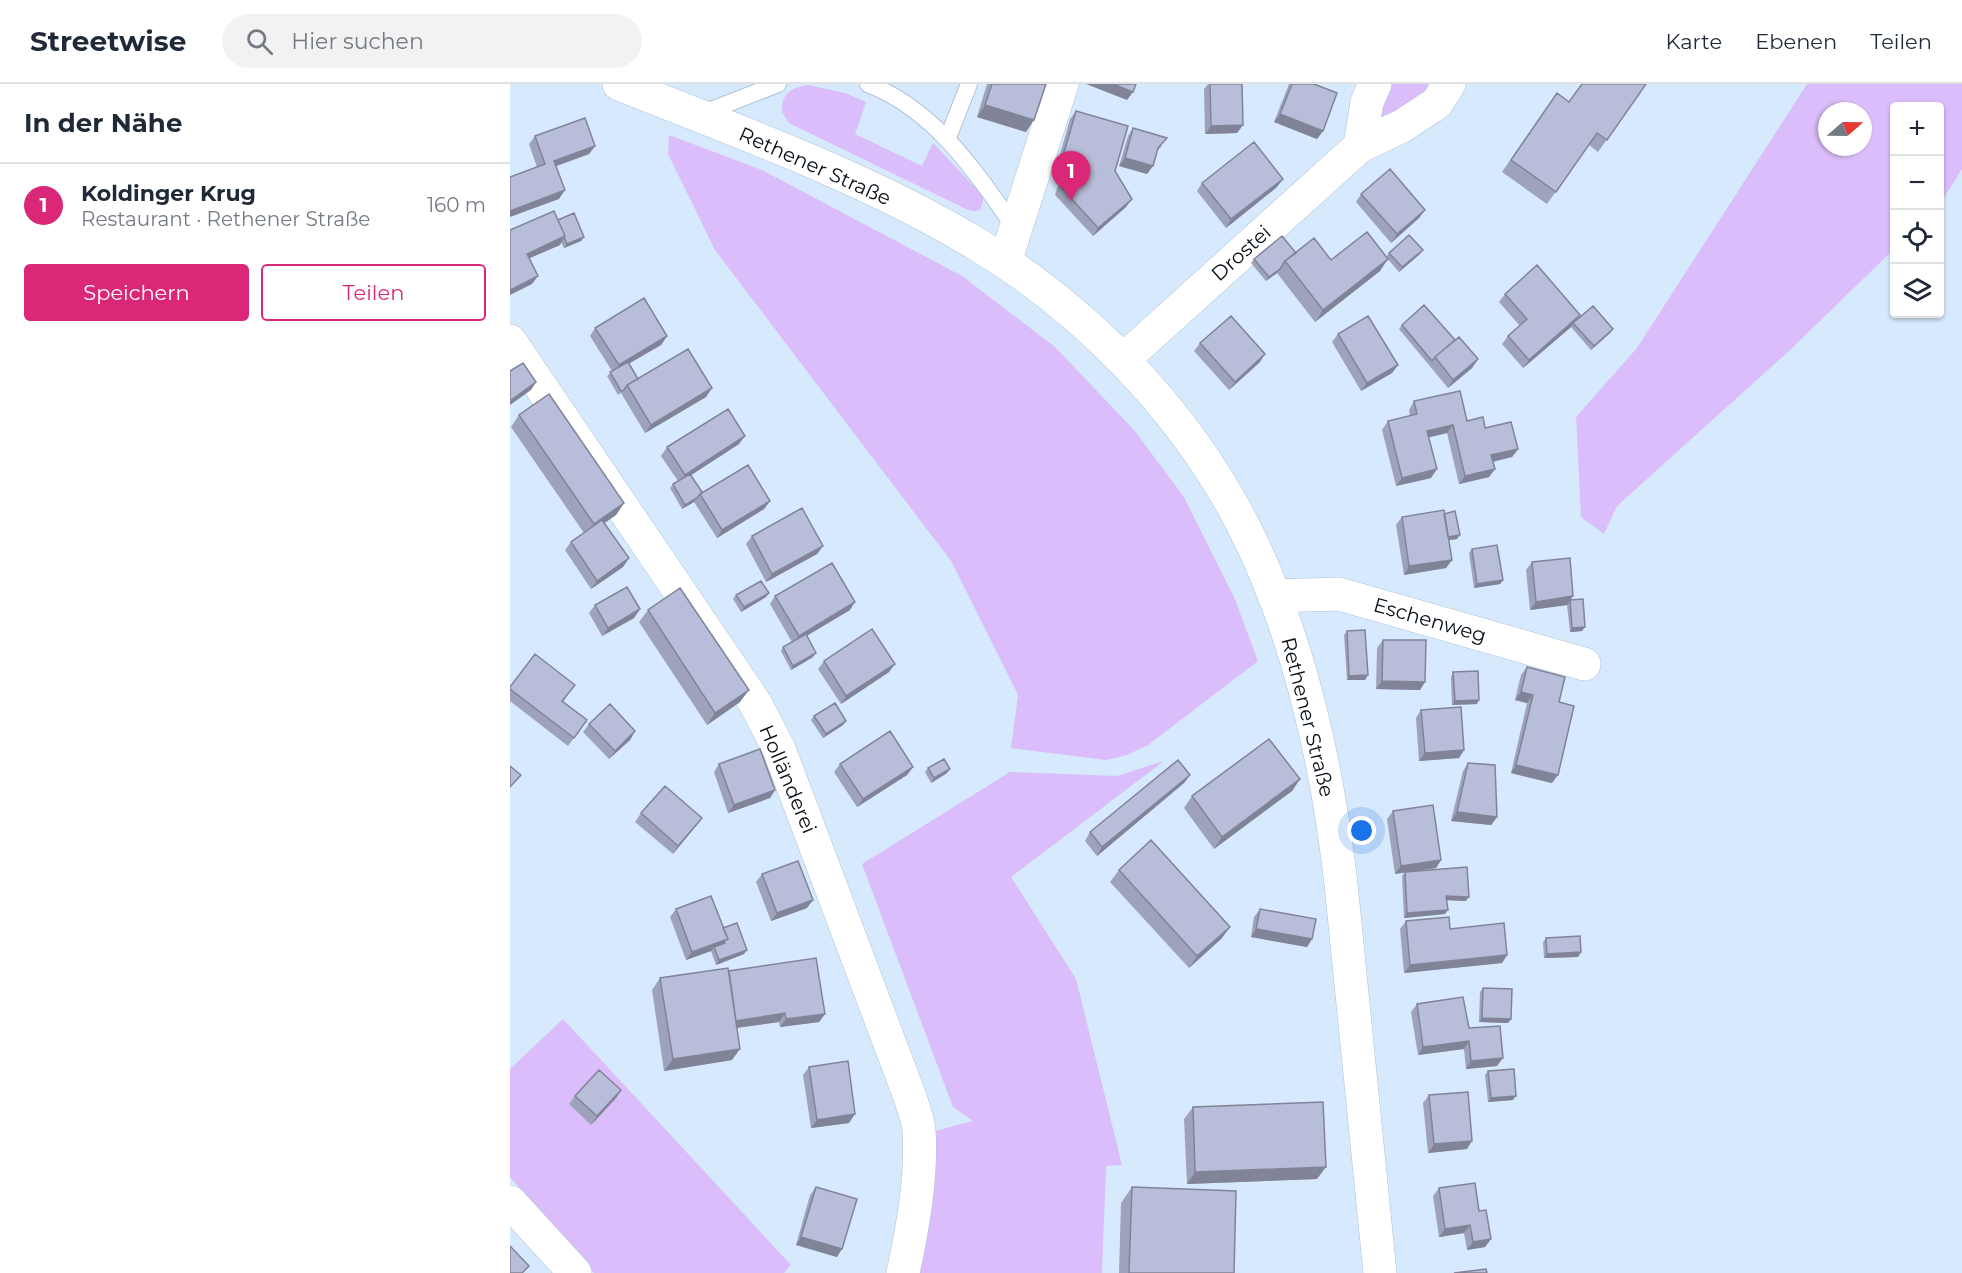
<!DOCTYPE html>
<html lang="de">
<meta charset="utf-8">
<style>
:root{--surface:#fff;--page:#f2f2f3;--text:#1f2937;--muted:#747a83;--line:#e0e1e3;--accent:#db2777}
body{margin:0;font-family:Montserrat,sans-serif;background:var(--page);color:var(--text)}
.controls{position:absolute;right:18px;top:18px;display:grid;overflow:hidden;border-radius:6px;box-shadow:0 2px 4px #0004}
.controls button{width:54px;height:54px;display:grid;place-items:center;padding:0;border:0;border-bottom:2px solid var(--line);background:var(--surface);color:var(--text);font:30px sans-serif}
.compass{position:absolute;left:1308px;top:18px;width:54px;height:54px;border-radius:50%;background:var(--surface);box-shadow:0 2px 4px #0004;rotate:70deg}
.you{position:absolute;left:852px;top:747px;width:21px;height:21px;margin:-15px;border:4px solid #fff;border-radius:50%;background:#1a73e8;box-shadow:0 0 0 9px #1a73e833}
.badge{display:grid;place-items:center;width:39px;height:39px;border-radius:50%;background:var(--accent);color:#fff;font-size:20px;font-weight:700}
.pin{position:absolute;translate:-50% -50px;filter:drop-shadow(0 2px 3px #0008)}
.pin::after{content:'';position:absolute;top:32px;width:21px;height:18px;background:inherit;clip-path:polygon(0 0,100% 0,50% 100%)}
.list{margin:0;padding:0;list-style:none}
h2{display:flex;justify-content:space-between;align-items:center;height:78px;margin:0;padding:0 24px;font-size:26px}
h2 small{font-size:20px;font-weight:400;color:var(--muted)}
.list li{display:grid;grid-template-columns:39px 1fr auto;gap:18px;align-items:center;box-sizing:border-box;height:84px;padding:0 24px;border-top:2px solid var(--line)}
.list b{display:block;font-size:22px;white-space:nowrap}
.list p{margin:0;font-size:20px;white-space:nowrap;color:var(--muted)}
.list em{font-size:20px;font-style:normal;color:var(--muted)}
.actions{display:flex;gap:12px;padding:18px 24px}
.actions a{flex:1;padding:14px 0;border:2px solid var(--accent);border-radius:6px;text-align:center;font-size:21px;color:var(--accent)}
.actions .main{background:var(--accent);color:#fff}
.icon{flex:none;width:33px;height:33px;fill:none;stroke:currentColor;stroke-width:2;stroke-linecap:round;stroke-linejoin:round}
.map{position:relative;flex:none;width:1452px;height:1189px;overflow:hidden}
header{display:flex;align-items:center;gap:36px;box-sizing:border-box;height:84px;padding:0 30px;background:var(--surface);border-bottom:2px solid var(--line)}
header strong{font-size:28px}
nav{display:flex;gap:33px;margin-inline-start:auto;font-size:21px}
.search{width:420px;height:54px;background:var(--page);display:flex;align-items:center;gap:15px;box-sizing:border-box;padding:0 21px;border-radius:33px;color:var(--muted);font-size:22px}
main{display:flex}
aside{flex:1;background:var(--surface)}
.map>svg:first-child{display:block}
</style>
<header>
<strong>Streetwise</strong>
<div class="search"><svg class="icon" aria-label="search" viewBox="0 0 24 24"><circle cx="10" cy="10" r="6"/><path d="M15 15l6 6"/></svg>Hier suchen</div>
<nav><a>Karte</a><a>Ebenen</a><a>Teilen</a></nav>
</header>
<main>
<aside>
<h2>In der Nähe<small></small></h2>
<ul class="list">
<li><span class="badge">1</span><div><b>Koldinger Krug</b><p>Restaurant · Rethener Straße</p></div><em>160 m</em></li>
</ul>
<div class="actions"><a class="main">Speichern</a><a>Teilen</a></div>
</aside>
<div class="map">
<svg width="1452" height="1189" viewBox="0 0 1452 1189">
<rect width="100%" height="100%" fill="#d7e9fc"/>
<!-- green -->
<path fill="#dabdfa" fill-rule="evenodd" d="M881,0H919L912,12L878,37L867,28Z
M1297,0H1452V85L1430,120V22H1384V165L1279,267L1107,422L1094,450L1071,433L1066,333L1127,264ZM1317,27H1353V63H1317Z
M298,1L335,9L356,18L345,50L412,82L423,59L474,113L470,126L464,127L456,125L279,39L272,28C272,8 281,4 298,1Z
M159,51L252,86L452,192L545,263L624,346L674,413L724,513L748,577L638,661L617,671L596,676L501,664L508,611L441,477L205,166L158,70Z
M654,677L501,793L566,895L612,1081L596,1082L592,1189H407L418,1150L425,1047L463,1037L443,1023L352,780L500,688L607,692Z
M53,935L281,1181L274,1189H84L0,1093V985Z"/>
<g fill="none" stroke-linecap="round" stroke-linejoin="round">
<defs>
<path id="lane" d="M358,0C425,26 465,87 505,144
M191,30L268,0
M437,56L459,0"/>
<path id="street" d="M850,62L857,18L865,0
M495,178L552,0
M0,257L245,619L269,665L400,1013C403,1023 408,1035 409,1045C412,1093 403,1142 393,1189
M613,276L850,62L892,42L927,19L939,0
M764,512L829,510L1074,580
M0,1118L65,1189"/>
<path id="primary" d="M109,0C229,48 353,92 465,159C575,225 671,323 731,437C788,547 817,678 831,800L870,1189"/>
</defs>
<!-- lane casing -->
<use href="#lane" stroke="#acc2d9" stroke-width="18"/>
<!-- street casing -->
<use href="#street" stroke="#acc2d9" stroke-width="34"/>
<!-- primary casing -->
<use href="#primary" stroke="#acc2d9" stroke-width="34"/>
<!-- lane -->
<use href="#lane" stroke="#fff" stroke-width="16"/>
<!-- street -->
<use href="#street" stroke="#fff" stroke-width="33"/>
<!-- primary -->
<use href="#primary" stroke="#fff" stroke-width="33"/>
</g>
<!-- wall -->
<path fill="#9ea3bb" d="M477,0H536L516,48L467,33Z
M698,0H732L733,41L727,49L695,50L694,5Z
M779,0H804L813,47L807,55L764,38Z
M1136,0L1088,68L1079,61L1037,120L992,88L1047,9L1059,18Z
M566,27L616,123L583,152L545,111L554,83L547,81L560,35Z
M623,44L652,62L648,66L643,82L637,90L609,82L618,52Z
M25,52L85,62L79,70L46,82L49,115L27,83L19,60Z
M692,99L767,103L716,144L687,107Z
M851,110L915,126L909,134L881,159L846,118Z
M48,136L74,153L71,157L54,164L51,158L50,161L19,174L22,200L0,146Z
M786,169L821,176L870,187L805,238L767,189L756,197L741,179L744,175Z
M879,169L910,170L889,188L876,173Z
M995,210L1067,235L1103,245L1100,249L1081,266L1061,243L1013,284L992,260L998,252L1010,242L989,218Z
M892,241L945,256L968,275L962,284L938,304L889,245Z
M85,244L157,252L151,261L119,279L128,295L196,313L135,349L111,309L108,311L97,292L102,287L80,252Z
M828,250L888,281L882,289L851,307L822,258Z
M690,259L750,278L719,306L684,267Z
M904,317L975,344L1008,365L1002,373L983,378L985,385L979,393L949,400L937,349L919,353L921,394L886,402L872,346L878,337L900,332L899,326Z
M9,331L114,419L106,431L94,439L119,474L113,483L81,505L55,466L61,458L74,449L1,343Z
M229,360L181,391L192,408L260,417L254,425L207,454L184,418L172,425L160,404L163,400L168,397L151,372L157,363Z
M934,430L947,455L939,456L942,476L936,484L894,491L886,441L892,433Z
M242,452L313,462L307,470L256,498L236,460Z
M962,465L993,496L990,500L964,504L959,469Z
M1022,478L1060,516L1072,547L1060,548L1057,521L1020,526L1016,486Z
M259,509L256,513L231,528L223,515L226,511Z
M265,512L340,526L296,552L303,573L281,586L271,567L273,563L282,558L260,520Z
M85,521L130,525L124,534L92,552L79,529Z
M138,526L230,618L197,641L129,538Z
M837,547L858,591L855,596H837L834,551Z
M873,556L910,606L866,605L867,564Z
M314,577L379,588L331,620L308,585Z
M1017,583L1049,618L1042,699L1001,689L1017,619L1005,616L1011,591Z
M943,588L967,620L942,621L941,593Z
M0,603L59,609L53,618L77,636L58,662L0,617Z
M911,626L954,666L949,674L909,677L906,634Z
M304,632L336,637L333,641L313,654L301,636Z
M79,640L125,647L120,656L99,675L73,648Z
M958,679L987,733L981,741L941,737L953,687Z
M209,680L265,706L260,714L218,729L204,688Z
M330,680L403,683L397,691L347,723L324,688Z
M418,684L437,689L421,699L415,688Z
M680,691L674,699L587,772L575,757L580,748Z
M790,695L782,707L704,765L674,724L682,712Z
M883,727L931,776L926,784L900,788L956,817L937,816L935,830L894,834L892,792L895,788L885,790L877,735Z
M131,729L192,734L163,770L125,738Z
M609,786L720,843L711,855L679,884L600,798Z
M252,790L297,824L261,837L246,798Z
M166,825L213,844L234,870L206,881L201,867L176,876L160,833Z
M750,825L802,855L797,863L741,853L744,833Z
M896,837L940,845L997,871L992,879L894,889L890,845Z
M1036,854L1071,868L1068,873L1034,874L1033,858Z
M219,887L315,930L309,938L270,943L269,938L227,944L222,976L154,987L142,906L150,894Z
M973,904L1001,935L998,939L969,938L970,908Z
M907,920L959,944L987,982L956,985L954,965L908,971L901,928Z
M299,983L339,1039L301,1044L293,991Z
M978,987L1003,1016L978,1018L975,991Z
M111,1006L106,1014L81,1041L59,1020L65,1012Z
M919,1011L957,1065L918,1069L913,1019Z
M683,1023L807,1095L677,1100L674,1035Z
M306,1103L327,1173L286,1161L300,1111Z
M622,1103L724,1189H609L611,1119Z
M929,1104L969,1127L981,1155L975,1163L957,1166L954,1149L929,1153L923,1112Z"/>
<!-- shaded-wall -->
<path fill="#818498" d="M576,0H603L623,8L617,16Z
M475,21L524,36L516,48L467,33Z
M770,30L813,47L807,55L764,38Z
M733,41L727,49L695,50L701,42Z
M85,62L79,70L38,85L44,77Z
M553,72L560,74L554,83L547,81Z
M615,74L643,82L637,90L609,82Z
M773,95L767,103L716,144L721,135Z
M55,106L49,115L0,133V127Z
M622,115L616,123L583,152L588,144Z
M915,126L909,134L881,159L887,150Z
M55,152L50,161L11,178L17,170Z
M74,153L71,157L54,164L57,160Z
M913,166L910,170L889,188L892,183Z
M878,175L870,187L805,238L813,226Z
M770,185L767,189L756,197L759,193Z
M28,192L22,200L0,211V206Z
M1070,231L1064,240L1063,239L1061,243L1013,284L1019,276Z
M1103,245L1100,249L1081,266L1084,262Z
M157,252L151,261L103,289L109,281Z
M755,270L750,278L719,306L725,298Z
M968,275L962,284L938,304L943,296Z
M888,281L882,289L851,307L857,299Z
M26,298L21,306L0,321V317Z
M202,304L196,313L135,349L141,341Z
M943,341L937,349L912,355L917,347Z
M235,352L229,360L169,399L175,391Z
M1008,365L1002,373L976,379L981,371Z
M927,385L921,394L886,402L892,394Z
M985,385L979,393L949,400L955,392Z
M187,414L184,418L172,425L175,421Z
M260,417L254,425L207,454L212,446Z
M114,419L106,431L76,452L84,440Z
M950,451L947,455L933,457L936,453Z
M313,462L307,470L256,498L262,490Z
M119,474L113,483L81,505L87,497Z
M942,476L936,484L894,491L899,482Z
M993,496L990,500L964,504L967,500Z
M259,509L256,513L231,528L234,523Z
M1063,512L1057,521L1020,526L1026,518Z
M345,518L340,526L283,560L289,552Z
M130,525L124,534L92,552L98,544Z
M1075,543L1072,547L1060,548L1062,544Z
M306,569L303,573L281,586L283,582Z
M385,580L379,588L331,620L336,612Z
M858,591L855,596H837L839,592Z
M872,597L915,598L910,606L866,605Z
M239,606L230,618L197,641L205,629Z
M1011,608L1023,611L1017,619L1005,616Z
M969,616L967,620L942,621L945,617Z
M336,637L333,641L313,654L316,650Z
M125,647L120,656L99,675L105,667Z
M954,666L949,674L909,677L915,669Z
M1006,681L1048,691L1042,699L1001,689Z
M403,683L397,691L347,723L353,715Z
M440,685L437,689L421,699L424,694Z
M680,691L674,699L587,772L592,763Z
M790,695L782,707L704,765L712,753Z
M265,706L260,714L218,729L224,721Z
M947,728L987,733L981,741L941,737Z
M192,734L186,742L163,770L168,762Z
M931,776L926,784L885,790L891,782Z
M936,812L959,813L956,817L933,816Z
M303,816L297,824L261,837L267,829Z
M938,826L935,830L894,834L897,829Z
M720,843L711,855L679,884L687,872Z
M746,845L802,855L797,863L741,853Z
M218,855L212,863H204L201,867L176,876L182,868Z
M237,866L234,870L206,881L209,876Z
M1071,868L1068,873L1034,874L1037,870Z
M997,871L992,879L894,889L900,881Z
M275,929L269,938L217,945L223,937Z
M315,930L309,938L270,943L276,935Z
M972,934L1001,935L998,939L969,938Z
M959,957L954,965L908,971L913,963Z
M230,965L222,976L154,987L163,975Z
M993,974L987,982L956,985L961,977Z
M111,1006L106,1014L81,1041L87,1032Z
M1006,1012L1003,1016L978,1018L981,1014Z
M345,1030L339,1039L301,1044L307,1036Z
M962,1057L957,1065L918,1069L924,1060Z
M816,1083L807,1095L677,1100L685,1088Z
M960,1141L954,1149L929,1153L935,1145Z
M291,1153L332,1165L327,1173L286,1161Z
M981,1155L975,1163L957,1166L963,1158Z"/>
<!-- building -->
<path fill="#b8bdd9" stroke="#818498" stroke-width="1.5" d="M482,0H536L524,36L475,21Z
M603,0H626L623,8Z
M700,0H732L733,41L701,42Z
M782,0H804L827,9L813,47L770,30Z
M1072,0H1136L1097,56L1087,49L1046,108L1001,76L1047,9L1059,18Z
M566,27L618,42L605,87L622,115L588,144L551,103L560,74L553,72Z
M75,34L85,62L44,77L55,106L0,127V93L35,80L25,52Z
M623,44L657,54L648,64L643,82L615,74Z
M744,58L773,95L721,135L692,99Z
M880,85L915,126L887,150L851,110Z
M44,127L55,152L17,170L28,192L0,206V146Z
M64,129L74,153L57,160L54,153L55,152L48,136Z
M857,148L878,175L813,226L775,177L804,154L821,176Z
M899,151L913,166L892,183L879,169Z
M772,152L786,169L775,177L770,185L759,193L744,175Z
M1027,181L1070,231L1019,276L998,252L1017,235L995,210Z
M134,214L157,252L109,281L85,244Z
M914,221L945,256L925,273L922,277L892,241Z
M1083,222L1103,245L1084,262L1063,239Z
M721,232L755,270L725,298L690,259Z
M858,232L888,281L857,299L828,250Z
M949,253L968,275L943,296L925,273Z
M178,265L202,304L141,341L117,301Z
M118,278L128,295L117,301L114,306L111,307L100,288Z
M13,279L26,298L0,317V287Z
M950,307L957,337L973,333L975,344L1001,338L1008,365L981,371L985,385L955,392L943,341L917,347L927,385L892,394L878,337L907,330L904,317Z
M39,310L114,419L84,440L9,331Z
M218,325L235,352L175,391L157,363Z
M238,381L260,417L212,446L190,410Z
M180,390L192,408L187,414L175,421L163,400Z
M292,424L313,462L262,490L242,452Z
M934,426L942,476L899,482L892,433Z
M945,427L950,451L938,453L934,430Z
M92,436L119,474L87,497L61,458Z
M987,461L993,496L967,500L962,465Z
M1060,474L1063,512L1026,518L1022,478Z
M322,479L345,518L289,552L265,512Z
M251,497L259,509L234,523L226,511Z
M117,503L130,525L98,544L85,521Z
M170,504L239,606L205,629L138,526Z
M1073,515L1075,543L1062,544L1060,516Z
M362,545L385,580L336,612L314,577Z
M855,546L858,591L839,592L837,547Z
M296,550L306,569L283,582L273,563Z
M873,556H916L915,598L872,597Z
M25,570L65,601L52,617L77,636L64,654L0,605V603Z
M1017,583L1055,593L1049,618L1064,622L1048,691L1006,681L1023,611L1011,608Z
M968,587L969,616L945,617L943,588Z
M325,619L336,637L316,650L304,632Z
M100,620L125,647L105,667L79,640Z
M951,623L954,666L915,669L911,626Z
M380,647L403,683L353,715L330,680Z
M759,655L790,695L712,753L682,712Z
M250,665L265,706L224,721L209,680Z
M434,675L440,685L424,694L418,684Z
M668,676L680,691L592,763L580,748Z
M958,679L985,681L987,733L947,728Z
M0,682L11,691L0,703Z
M155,702L192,734L168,762L131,729Z
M923,721L931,776L891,782L883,727Z
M641,756L720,843L687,872L609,786Z
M288,777L303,816L267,829L252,790Z
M957,783L959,813L936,812L938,826L897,829L895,788Z
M201,812L218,855L182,868L166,825Z
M750,825L806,835L802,855L746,845Z
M939,833L940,845L994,839L997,871L900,881L896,837Z
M227,839L237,866L209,876L204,863L215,859L214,857L218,855L213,844Z
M1070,852L1071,868L1037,870L1036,854Z
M306,874L315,930L276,935L275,929L226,937L219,887Z
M218,884L230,965L163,975L150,894Z
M973,904L1002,905L1001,935L972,934Z
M953,913L959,944L990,942L993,974L961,977L959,957L913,963L907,920Z
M338,977L345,1030L307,1036L299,983Z
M1004,985L1006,1012L981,1014L978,987Z
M89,986L111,1006L87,1032L65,1012Z
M958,1008L962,1057L924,1060L919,1011Z
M813,1018L816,1083L685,1088L683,1023Z
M965,1099L969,1127L976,1126L981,1155L963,1158L960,1141L935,1145L929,1104Z
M306,1103L347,1115L332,1165L291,1153Z
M622,1103L726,1107L724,1189H619Z
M0,1162L19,1182L12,1189H0Z
M976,1185L977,1189H944Z"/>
<g text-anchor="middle" stroke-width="4.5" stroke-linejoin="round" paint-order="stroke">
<!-- street labels -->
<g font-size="20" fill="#070f16" stroke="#fff">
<text transform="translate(305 82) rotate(24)" y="7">Rethener Straße</text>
<text transform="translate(731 169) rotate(-42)" y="7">Drostei</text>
<text transform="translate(920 536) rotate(16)" y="7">Eschenweg</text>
<text transform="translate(798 633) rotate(76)" y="7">Rethener Straße</text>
<text transform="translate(278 695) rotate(67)" y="7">Holländerei</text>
</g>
</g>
</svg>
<div class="controls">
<button>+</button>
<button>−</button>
<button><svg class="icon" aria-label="locate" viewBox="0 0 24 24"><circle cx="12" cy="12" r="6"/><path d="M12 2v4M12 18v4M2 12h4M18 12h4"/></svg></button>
<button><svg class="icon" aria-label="layers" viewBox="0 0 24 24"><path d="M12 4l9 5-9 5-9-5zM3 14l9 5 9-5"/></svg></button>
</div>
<svg class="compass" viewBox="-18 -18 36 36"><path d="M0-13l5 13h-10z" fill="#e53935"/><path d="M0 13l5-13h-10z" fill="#747a83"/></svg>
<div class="you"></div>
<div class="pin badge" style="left:561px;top:117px">1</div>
</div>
</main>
